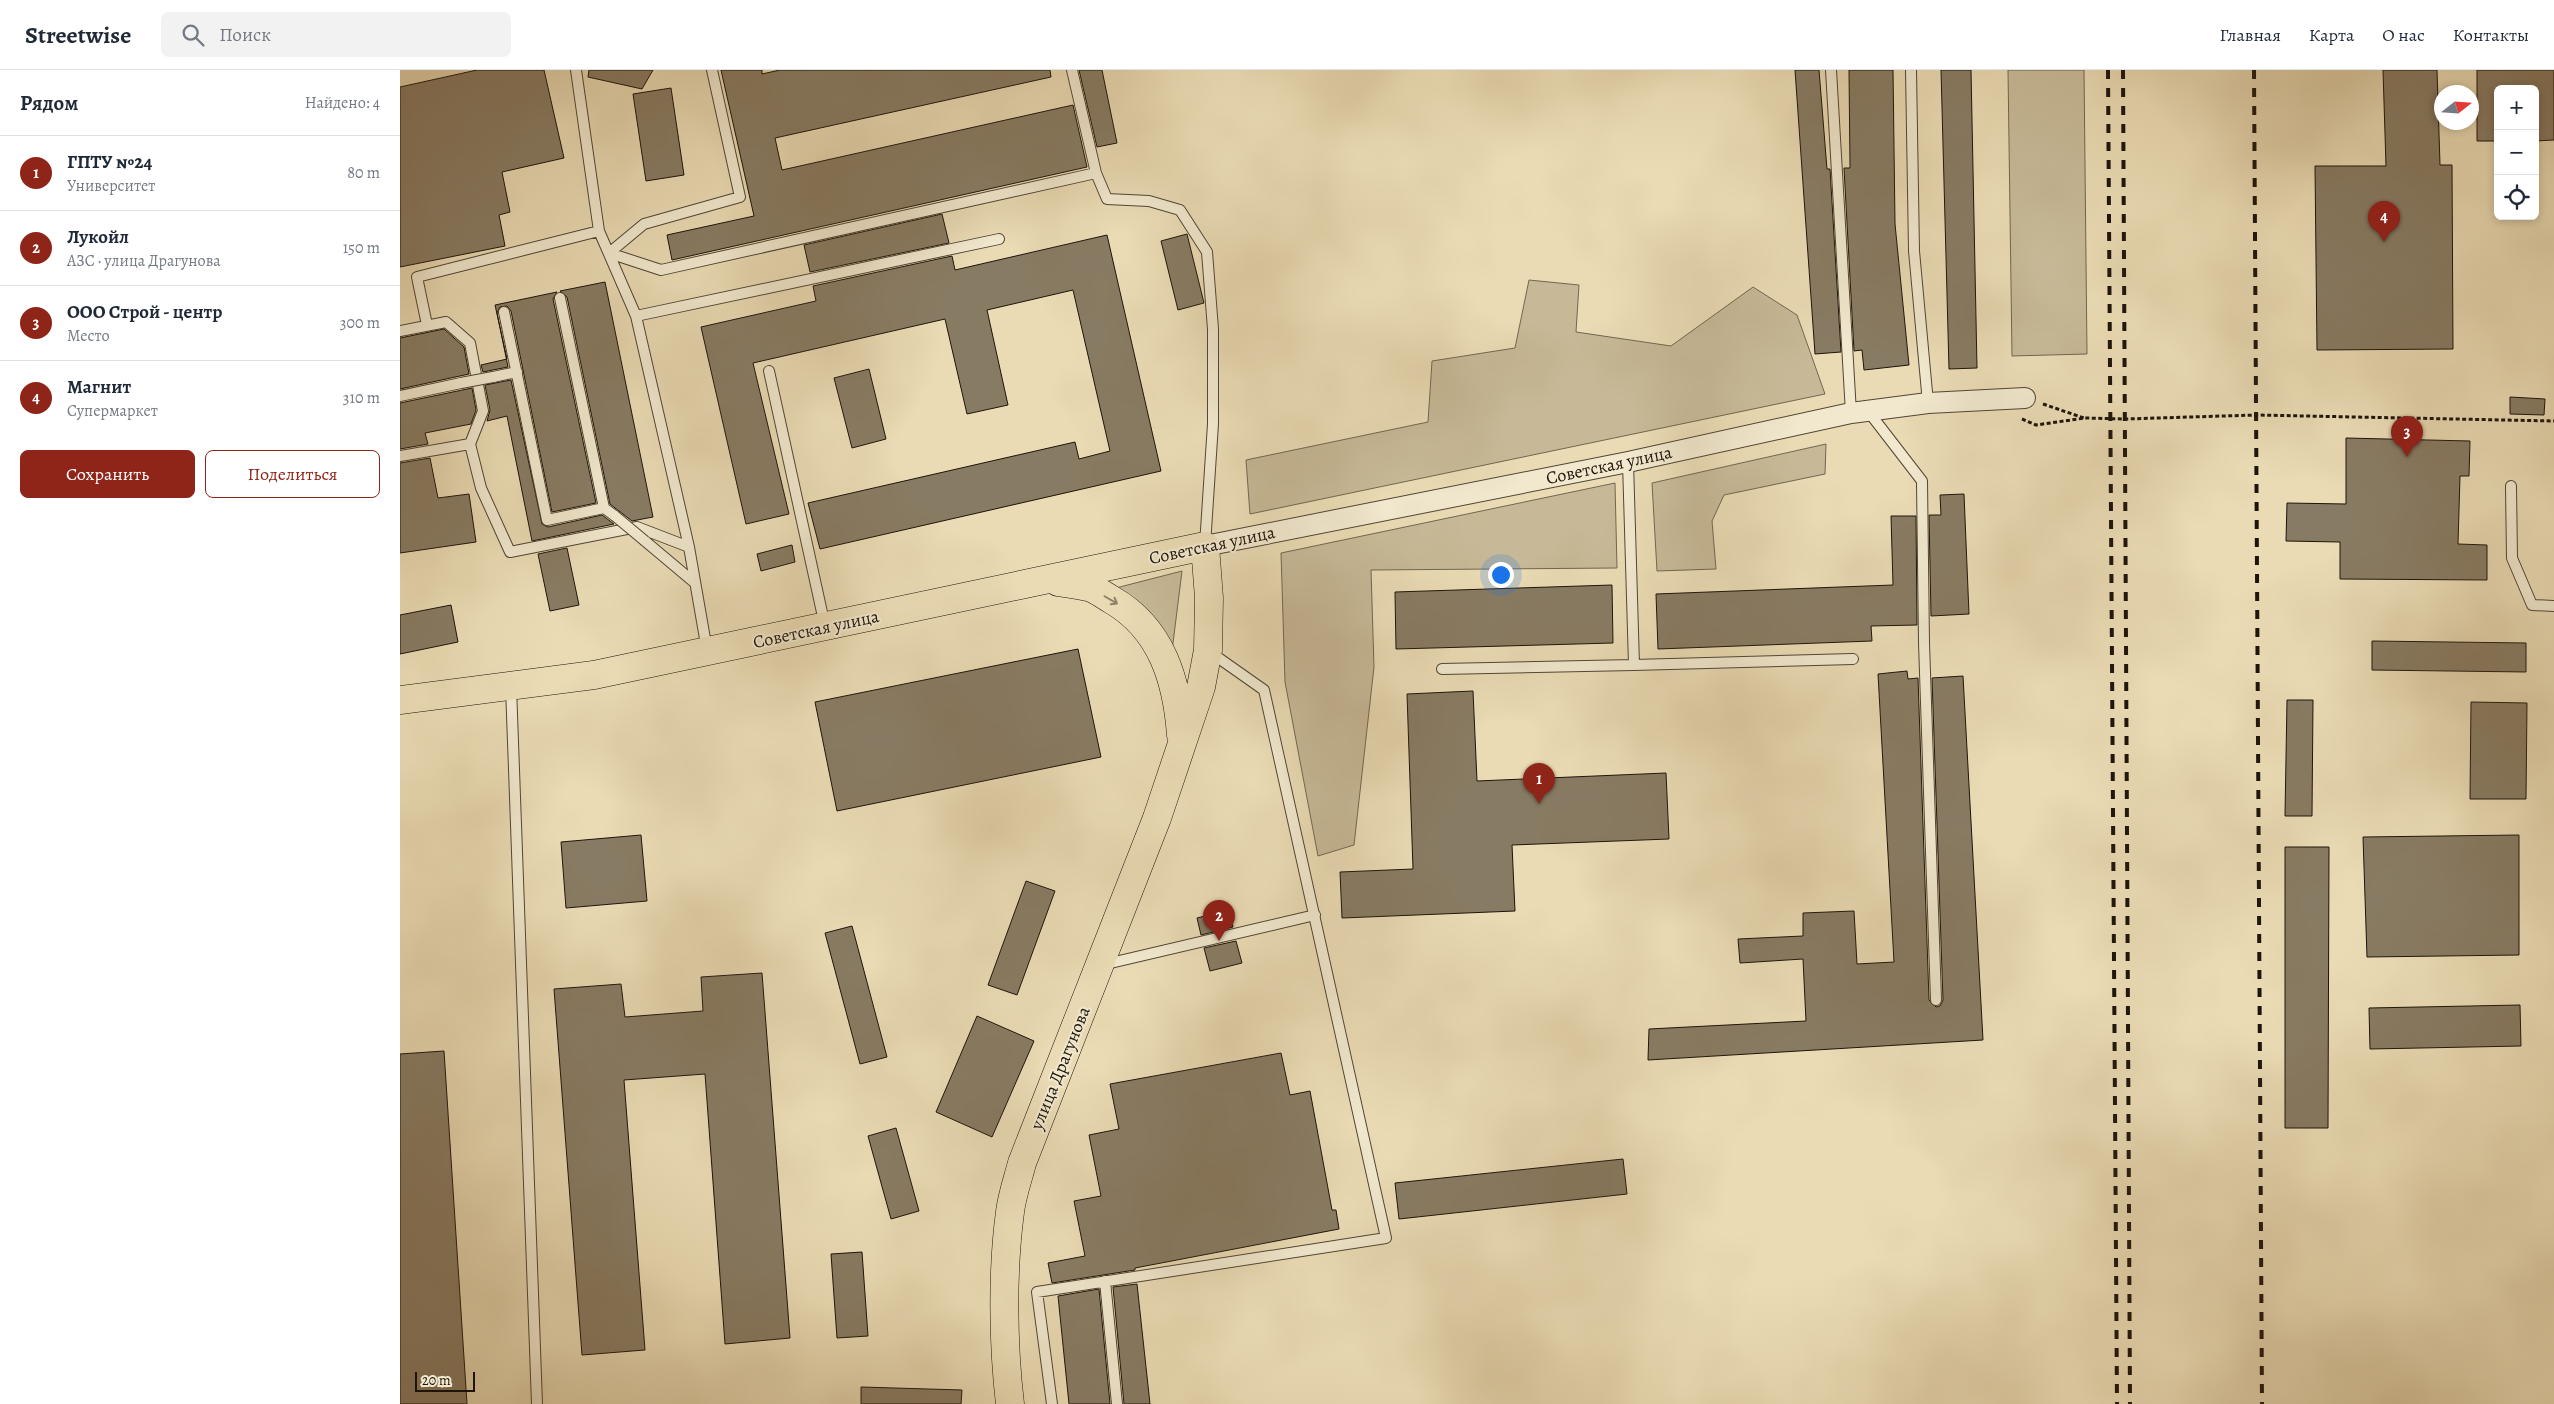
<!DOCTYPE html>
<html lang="ru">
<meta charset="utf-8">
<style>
:root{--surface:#fff;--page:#f2f2f3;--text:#1f2937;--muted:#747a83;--line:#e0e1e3;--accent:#8f2418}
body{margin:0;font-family:Alegreya,serif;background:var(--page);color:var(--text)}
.controls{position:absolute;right:15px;top:15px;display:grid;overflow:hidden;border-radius:8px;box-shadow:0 2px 8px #0003}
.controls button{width:45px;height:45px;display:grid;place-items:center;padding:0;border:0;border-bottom:1px solid var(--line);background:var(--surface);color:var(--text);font:25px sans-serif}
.compass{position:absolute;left:2034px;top:15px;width:45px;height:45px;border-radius:50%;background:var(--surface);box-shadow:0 2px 8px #0003;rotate:73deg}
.scale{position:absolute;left:15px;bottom:12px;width:60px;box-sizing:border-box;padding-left:5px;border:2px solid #1d140c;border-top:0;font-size:14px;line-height:18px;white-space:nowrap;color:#1d140c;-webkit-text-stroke:4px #f1e8ce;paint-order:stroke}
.you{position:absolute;left:1100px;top:504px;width:18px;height:18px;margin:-12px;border:4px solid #fff;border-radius:50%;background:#1a73e8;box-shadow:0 0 0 8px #1a73e833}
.badge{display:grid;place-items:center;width:32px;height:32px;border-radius:50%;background:var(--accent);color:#fff;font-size:16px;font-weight:700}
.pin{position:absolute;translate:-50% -41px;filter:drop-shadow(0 1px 2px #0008)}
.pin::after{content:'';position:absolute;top:26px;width:18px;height:15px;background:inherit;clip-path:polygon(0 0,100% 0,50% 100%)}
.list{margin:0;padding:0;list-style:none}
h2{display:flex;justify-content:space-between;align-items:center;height:65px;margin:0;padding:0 20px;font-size:21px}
h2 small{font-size:16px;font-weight:400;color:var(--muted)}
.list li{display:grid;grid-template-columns:32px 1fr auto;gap:15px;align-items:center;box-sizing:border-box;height:75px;padding:0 20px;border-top:1px solid var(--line)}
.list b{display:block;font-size:19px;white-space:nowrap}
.list p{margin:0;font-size:16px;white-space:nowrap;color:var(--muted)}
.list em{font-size:16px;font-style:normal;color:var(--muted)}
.actions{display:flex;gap:10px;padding:15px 20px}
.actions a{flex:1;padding:11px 0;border:1px solid var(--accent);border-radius:8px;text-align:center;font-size:18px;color:var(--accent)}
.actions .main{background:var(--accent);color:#fff}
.icon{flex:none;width:28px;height:28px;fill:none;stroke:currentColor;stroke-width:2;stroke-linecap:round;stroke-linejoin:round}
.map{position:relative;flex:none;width:2154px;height:1334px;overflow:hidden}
header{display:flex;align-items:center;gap:30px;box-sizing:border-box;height:70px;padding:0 25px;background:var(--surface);border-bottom:1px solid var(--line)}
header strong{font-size:24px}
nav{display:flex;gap:28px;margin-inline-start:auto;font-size:18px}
.search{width:350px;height:45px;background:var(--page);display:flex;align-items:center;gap:12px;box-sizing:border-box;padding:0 18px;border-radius:8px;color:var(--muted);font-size:19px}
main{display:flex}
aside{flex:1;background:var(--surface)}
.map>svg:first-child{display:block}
</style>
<header>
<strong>Streetwise</strong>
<div class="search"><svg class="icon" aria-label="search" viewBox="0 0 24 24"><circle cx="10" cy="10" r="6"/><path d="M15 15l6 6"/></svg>Поиск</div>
<nav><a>Главная</a><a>Карта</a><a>О нас</a><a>Контакты</a></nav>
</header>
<main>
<aside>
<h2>Рядом<small>Найдено: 4</small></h2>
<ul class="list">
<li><span class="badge">1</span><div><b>ГПТУ №24</b><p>Университет</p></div><em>80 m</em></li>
<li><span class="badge">2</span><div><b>Лукойл</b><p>АЗС · улица Драгунова</p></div><em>150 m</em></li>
<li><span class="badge">3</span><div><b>ООО Строй - центр</b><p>Место</p></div><em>300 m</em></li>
<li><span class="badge">4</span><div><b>Магнит</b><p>Супермаркет</p></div><em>310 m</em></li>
</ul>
<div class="actions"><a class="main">Сохранить</a><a>Поделиться</a></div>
</aside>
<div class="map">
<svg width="2154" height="1334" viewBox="0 0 2154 1334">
<rect width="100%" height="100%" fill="#eadbb4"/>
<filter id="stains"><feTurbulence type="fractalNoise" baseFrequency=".004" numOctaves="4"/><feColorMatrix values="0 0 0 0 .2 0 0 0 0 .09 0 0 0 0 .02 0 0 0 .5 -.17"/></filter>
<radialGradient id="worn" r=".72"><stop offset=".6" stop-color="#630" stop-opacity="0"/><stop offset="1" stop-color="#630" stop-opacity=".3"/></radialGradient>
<!-- green -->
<path fill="#c7b997" stroke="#726652" d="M1608,0H1684L1687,284L1612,286Z
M1129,210L1179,215L1176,262L1271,276L1353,217L1397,245L1425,324L850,444L846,390L1028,352L1032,291L1115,278Z
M1426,374L1425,404L1324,425L1312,451L1316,499L1257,501L1252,413Z
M1215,413L1217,498L971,500L974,597L954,775L918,786L885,612L881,483Z
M782,501L771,589L712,519Z"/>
<!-- building -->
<path fill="#887b63" stroke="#1d140c" d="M77,0H144L164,88L102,102L110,142L99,145L105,176L0,197V17Z
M189,0H253L242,19L188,7Z
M321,0H362V4L380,0H650L651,7L375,68L382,100L673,35L687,97L272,190L267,165L354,146Z
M679,0H702L717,73L697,77Z
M1395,0H1419L1427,99H1430L1441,282L1415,284Z
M1449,0H1493L1495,154L1509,295L1464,300L1462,280L1454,281L1444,98H1450Z
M1541,0H1571L1577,298L1549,299Z
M1983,0H2037L2040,95H2052L2053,279L1917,280L1915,96H1986Z
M2077,0H2154V70L2135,71V19H2098V71H2077Z
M271,18L284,105L246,111L233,24Z
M542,144L549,173L410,202L404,175Z
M787,164L804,233L778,240L761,171Z
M707,165L761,401L420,479L408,433L675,372L679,389L710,381L673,220L587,240L608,335L567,344L545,249L353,293L389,444L346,454L301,257L416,231L413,216L552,186L555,200Z
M205,212L253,447L232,451L210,434L167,227L160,221Z
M157,222L153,229L196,433L152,442L111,241L107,236L100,237L97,243L108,297L83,302L81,295L107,289L95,235Z
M44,259L64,277L69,304L0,319V268Z
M469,299L486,369L452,378L434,308Z
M111,310L142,454L148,457L202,445L214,454L132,471L107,346L87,351L90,340L85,315Z
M72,318L76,340L71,354L25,363L28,374L0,379V333Z
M2110,327L2145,329L2144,345L2110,344Z
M1946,368L2070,371L2069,406H2060L2058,474L2087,475V510L1940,509V472L1886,471L1887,433L1946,434Z
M30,388L38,428L69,424L76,472L0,483V393Z
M1564,424L1569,544L1531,546L1529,445H1541L1540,425Z
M1491,446H1516L1517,555L1471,556L1472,571L1258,579L1256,524L1493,515Z
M392,475L395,492L361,501L357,484Z
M167,478L179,535L150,541L138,484Z
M1212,515L1213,573L996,579L995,522Z
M51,535L58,572L0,584V545Z
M1972,571L2126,573V602L1972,600Z
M678,579L701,687L437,741L415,632Z
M1507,601L1508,609L1518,608L1529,930L1536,937L1540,936L1543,930L1532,608L1563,606L1583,970L1248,990L1249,959L1406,951L1403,889L1340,893L1338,869L1403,866V843L1454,841L1457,894L1494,892L1478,604Z
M1073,621L1077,711L1266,703L1269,769L1112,775L1115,841L942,848L940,802L1013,799L1007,624Z
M1887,630H1913L1912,746H1885Z
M2071,632L2127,633L2126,729H2070Z
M241,765L247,831L166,838L161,772Z
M2119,765V885L1967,887L1963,767Z
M1885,777H1929L1928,1058H1885Z
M626,811L655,821L617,925L588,915Z
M829,840L833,857L801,865L797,848Z
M452,856L487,987L460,994L425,863Z
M836,871L842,893L810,901L804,878Z
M362,903L390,1268L325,1274L305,1004L224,1010L245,1280L182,1285L154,919L221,914L225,947L303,941L301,907Z
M2120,935L2121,976L1970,979L1969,938Z
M577,946L634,971L592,1067L536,1042Z
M44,981L67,1334H0V984Z
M881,983L890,1025L910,1021L932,1140H936L939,1159L735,1198V1200L652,1213L648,1193L685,1186L674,1131L701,1126L689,1065L719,1059L710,1014Z
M496,1058L519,1141L491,1149L468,1066Z
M1223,1089L1227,1124L999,1149L995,1113Z
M462,1182L468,1266L437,1268L431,1184Z
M737,1214L750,1334H724L713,1217Z
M699,1219L710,1334H669L658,1226Z
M461,1317L562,1320L561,1334H461Z"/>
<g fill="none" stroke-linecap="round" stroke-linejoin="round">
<defs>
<path id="lane" d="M176,0L199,161L236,246L289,477L307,580
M672,0L696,103
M1431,0L1451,343
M1511,0L1514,181L1528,333
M209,183L261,200L696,103L707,129L749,131L780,140L807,182L813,259V354L805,475
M209,183L244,154L340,127L312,0
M160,228L204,438L215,446
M104,242L147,450L204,438
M236,246L599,169
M27,255L17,207L199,161
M0,261L46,252L70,273L83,341L70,374
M369,301L425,556
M93,307L117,302
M0,326L61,313
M1468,341L1522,411L1524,573L1536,930
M0,386L70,374L81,418L110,482L237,457L289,477
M1228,392L1234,595L1453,589
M2111,416L2112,488L2132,535L2154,536
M245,471L295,513
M1042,599L1234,595
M111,617L137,1334
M702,895L915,845
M705,1211L717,1334
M652,1334L637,1222L986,1168L864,620L810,582"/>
<path id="street" d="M805,476L1228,392L1451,343L1528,333L1625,328"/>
<path id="primary" d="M658,512C668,513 678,515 688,517C696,519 705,526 712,530C762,559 777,611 781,665
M0,630L194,605L805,476L809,528L808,580L801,617L757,748L622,1093C618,1109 612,1125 610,1142C602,1201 603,1275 610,1334"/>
</defs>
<!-- lane casing -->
<use href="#lane" stroke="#504636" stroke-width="12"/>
<!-- street casing -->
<use href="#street" stroke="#504636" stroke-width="22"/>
<!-- primary casing -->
<use href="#primary" stroke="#1d140c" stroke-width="29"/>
<!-- path -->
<path stroke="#1d140c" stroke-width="3" stroke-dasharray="4 2.5" stroke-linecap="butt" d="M1643,334L1684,348
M1622,349L1636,355L1685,348L1725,349L1856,345L2154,351"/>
<!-- lane -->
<use href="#lane" stroke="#f1e8ce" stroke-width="10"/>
<!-- street -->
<use href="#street" stroke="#f1e8ce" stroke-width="20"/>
<!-- primary -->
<use href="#primary" stroke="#eadbb4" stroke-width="28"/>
<!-- rail -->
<path stroke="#1d140c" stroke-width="4" stroke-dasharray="9 9" stroke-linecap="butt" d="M1708,0L1717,1334
M1723,0L1730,1334
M1854,0L1862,1334"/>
<defs>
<path id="lane-bridge" d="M61,313L93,307
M215,446L245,471"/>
</defs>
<!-- lane-bridge casing -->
<use href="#lane-bridge" stroke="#504636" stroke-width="12" stroke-linecap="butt"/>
<!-- lane-bridge -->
<use href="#lane-bridge" stroke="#f1e8ce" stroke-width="10"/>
</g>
<!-- one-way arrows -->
<defs><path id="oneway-shaft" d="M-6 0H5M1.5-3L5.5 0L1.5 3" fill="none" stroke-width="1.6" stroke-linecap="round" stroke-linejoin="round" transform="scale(1.25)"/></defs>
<use stroke="#8e8168" href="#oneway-shaft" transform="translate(711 530) rotate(30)"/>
<g text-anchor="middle" stroke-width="4" stroke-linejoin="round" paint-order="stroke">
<!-- street labels -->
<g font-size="18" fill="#1d140c" stroke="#f1e8ce">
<text transform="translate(1209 395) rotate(-12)" y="6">Советская улица</text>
<text transform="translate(812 475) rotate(-12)" y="6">Советская улица</text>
<text transform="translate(416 559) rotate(-12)" y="6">Советская улица</text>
<text transform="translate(660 998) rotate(-68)" y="6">улица Драгунова</text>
</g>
</g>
<rect width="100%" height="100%" filter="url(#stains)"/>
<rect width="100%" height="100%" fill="url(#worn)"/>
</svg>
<div class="controls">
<button>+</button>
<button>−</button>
<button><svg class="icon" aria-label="locate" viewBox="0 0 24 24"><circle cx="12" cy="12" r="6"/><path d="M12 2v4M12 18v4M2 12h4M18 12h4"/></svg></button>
</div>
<svg class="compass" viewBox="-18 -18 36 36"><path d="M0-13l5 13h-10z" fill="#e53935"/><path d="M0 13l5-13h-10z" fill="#747a83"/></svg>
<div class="scale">20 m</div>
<div class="you"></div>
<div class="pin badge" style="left:1139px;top:734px">1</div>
<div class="pin badge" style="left:819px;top:871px">2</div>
<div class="pin badge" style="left:2007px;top:387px">3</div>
<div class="pin badge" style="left:1984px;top:172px">4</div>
</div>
</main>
